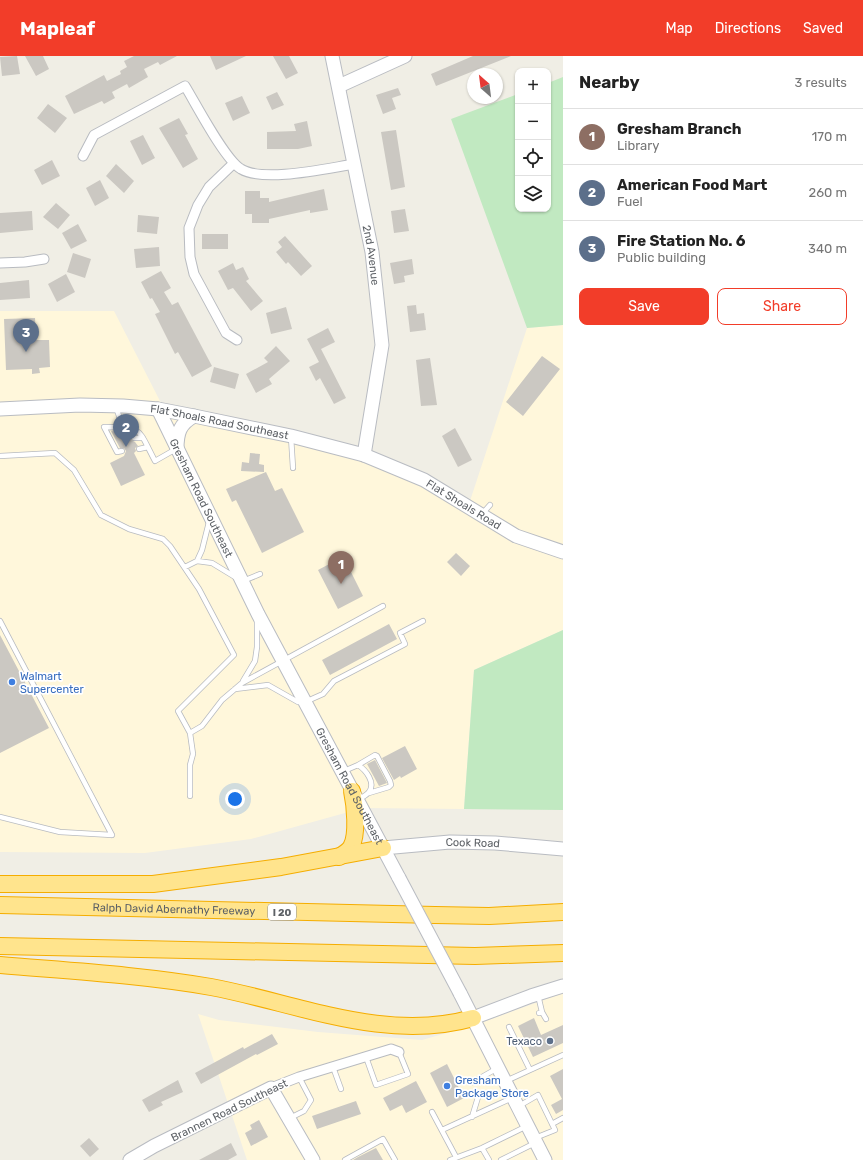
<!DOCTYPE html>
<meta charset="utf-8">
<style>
:root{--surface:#fff;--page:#f6f6f6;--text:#222;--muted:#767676;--line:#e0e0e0;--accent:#f23d29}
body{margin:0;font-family:Rubik,sans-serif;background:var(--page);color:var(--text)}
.controls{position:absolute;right:12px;top:12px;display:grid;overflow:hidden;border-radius:8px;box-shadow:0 1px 3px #0004}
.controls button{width:36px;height:36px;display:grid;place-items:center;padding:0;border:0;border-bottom:1px solid var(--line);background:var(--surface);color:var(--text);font:20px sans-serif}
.compass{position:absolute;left:467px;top:12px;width:36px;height:36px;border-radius:50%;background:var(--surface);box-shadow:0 1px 3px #0004;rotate:332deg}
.you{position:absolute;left:235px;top:743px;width:14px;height:14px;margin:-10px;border:3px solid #fff;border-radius:50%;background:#1a73e8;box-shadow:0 0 0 6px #1a73e833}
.badge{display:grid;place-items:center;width:26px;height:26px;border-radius:50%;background:var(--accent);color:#fff;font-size:13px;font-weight:700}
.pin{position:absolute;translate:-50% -33px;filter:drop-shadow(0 1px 2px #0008)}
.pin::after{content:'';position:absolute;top:21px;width:14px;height:12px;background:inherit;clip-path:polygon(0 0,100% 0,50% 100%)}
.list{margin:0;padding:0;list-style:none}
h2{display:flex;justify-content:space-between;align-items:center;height:52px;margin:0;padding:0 16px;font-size:17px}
h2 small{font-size:13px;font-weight:400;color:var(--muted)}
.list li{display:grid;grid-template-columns:26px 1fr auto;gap:12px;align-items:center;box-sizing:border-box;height:56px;padding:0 16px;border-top:1px solid var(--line)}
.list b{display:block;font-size:15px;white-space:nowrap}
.list p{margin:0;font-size:13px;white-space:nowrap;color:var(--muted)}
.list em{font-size:13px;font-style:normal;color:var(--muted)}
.actions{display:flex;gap:8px;padding:12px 16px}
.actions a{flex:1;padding:9px 0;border:1px solid var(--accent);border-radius:8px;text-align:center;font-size:14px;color:var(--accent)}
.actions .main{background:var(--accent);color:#fff}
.icon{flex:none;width:22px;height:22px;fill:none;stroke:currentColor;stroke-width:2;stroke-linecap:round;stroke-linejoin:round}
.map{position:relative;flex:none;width:563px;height:1104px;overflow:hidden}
header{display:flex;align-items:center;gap:24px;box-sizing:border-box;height:56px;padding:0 20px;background:var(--accent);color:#fff}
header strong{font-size:19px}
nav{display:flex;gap:22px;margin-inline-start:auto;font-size:14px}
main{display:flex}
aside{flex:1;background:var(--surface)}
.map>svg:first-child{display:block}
</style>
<header>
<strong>Mapleaf</strong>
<nav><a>Map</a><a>Directions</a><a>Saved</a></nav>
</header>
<main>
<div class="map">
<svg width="563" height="1104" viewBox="0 0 563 1104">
<rect width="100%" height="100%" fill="#f0eee5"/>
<!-- commercial -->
<path fill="#fff7db" d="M0,255H114L161,347L364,399L467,454L527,272L563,269V574L474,614L464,753L363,752L251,783L145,797L0,796Z
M563,937V1104H247L198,958L219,964L318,976L422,984L478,968Z"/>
<!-- green -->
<path fill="#c1e9c1" d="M563,21V269L527,272L451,63L518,38V153H548V27Z
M563,574V754L464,753L474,614Z"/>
<!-- building -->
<path fill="#cbc8c2" d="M17,0L20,18L2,20L0,1Z
M25,0H43L49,13L36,20Z
M134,0H177L160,9L158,6L144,13L148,21L129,32L127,28L112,36L115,42L104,48L102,45L74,58L65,40L104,19L107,25L121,18L120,15L127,11L124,5Z
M210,0H246L216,14Z
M273,0H289L298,17L286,23Z
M473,0H511L436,30L431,18Z
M398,32L401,39L392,42L396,53L383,58L376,39Z
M277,36L284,49L272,54L266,41Z
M242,40L250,57L233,65L225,47Z
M48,48L67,62L55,77L37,62Z
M179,62L188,78L185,79L198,103L183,112L159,72Z
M307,65L312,90L298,93H267V76L296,75L294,68Z
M396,74L405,131L391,134L381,76Z
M143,79L155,102L142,109L130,85Z
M52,104L60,120L42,129L34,114Z
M116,108L134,125L124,137L106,120Z
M100,124L109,142L95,150L86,132Z
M324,133L328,154L310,157V154L269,163V167H252V158H245V135H260V142H269V146Z
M56,147L70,159L58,173L43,161Z
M405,153L409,175L394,177L391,155Z
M32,155L33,174L0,177V157Z
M138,159L159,161L157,178L137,176Z
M78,168L87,185L71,193L62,177Z
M202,178H228V193H202Z
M285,180L312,210L301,220L288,206L286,208L276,196L282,191L278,186Z
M159,191L160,210L136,212L134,193Z
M73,197L91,203L85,222L67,216Z
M412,203L414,218L404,220L405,226L394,228L390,207Z
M233,207L236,214L243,211L249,223L246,225L263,245L251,255L233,232L228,234L218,215Z
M161,215L171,232L164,236L172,249L178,246L212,310L192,321L178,296L175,298L155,258L160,256L152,242L150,243L141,226Z
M66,218L75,236L57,246L48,228Z
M29,224L30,242L0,244V227Z
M416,249L417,258L424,257L426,274L410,276L407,250Z
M286,251L292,273L271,278L266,257Z
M35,262L36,284H49L50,311L39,312L40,317L32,318V313L6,314L4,263Z
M328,272L335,286L321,293L346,342L334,348L320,322L316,325L309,311L319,306L307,283Z
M276,290L290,305L269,323L272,328L256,337L246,318L268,306L264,302Z
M542,300L560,313L523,360L506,346Z
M430,302L437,349L421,350L416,304Z
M214,311L239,318L235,333L210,326Z
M455,372L472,404L458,411L442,380Z
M111,375L131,377V384L135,386L138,390L135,392L136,395L134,397L145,419L121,430L110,407L124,400L126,395L124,392H120Z
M250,397L260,398L259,408L264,409V416L241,415L242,406L249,407Z
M266,416L275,435L282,432L304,476L262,497L236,444L232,446L226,433Z
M456,497L470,510L461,520L447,506Z
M335,505L341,516L349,512L363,540L338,553L318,514Z
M389,568L397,583L330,619L322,604Z
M0,579L49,672L0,697Z
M405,690L417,713L401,722L400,720L394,724L382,702Z
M375,704L387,727L379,730L367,708Z
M534,962L541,979L563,969V987L533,1001L518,970Z
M272,978L278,988L257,999L256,998L201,1028L195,1017L243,991L244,993Z
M447,1008L464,1042L447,1051L430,1017Z
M563,1013V1054L556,1058L551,1049L562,1043L550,1020Z
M178,1024L183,1036L161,1046L163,1049L149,1056L142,1044Z
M416,1025L427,1046L406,1057L402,1049L390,1055L383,1042Z
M356,1045L361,1058L317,1073L312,1060Z
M259,1064L268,1081L251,1090L245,1077L252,1073L250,1069Z
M89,1082L99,1093L90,1101L80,1090Z
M231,1087L237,1099L228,1104H199Z
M376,1092L383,1104H353L358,1101Z"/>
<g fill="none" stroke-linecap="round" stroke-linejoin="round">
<defs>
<path id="lane" d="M116,351L123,372
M291,381L293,412
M134,382H143
M139,393L148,391
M122,395L117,396L104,371C144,372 137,371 155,405L176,393
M0,400L55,397L74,414L101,459L129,473L163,483L170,490L199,533L234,599L178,655L190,677L193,698L190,709V740
M482,458L490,449
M197,505L202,494L209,466
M185,511L197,505L212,507L235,521
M243,525L260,518
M0,565L112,779
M243,625L255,605L257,591V564
M235,633L268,629L298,646H305L323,638L334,625L405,588L400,577L423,565
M190,677L202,670L222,644L242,627L383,550
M358,709L375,699L377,700L390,725L391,729L389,731L369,737
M344,715L358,709C366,714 376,727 369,736C367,739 361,742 358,744
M0,761L60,776L112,779
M538,939L542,956L539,957
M542,956L546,963
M509,971L530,1014L563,999
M366,1001L376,1029L408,1018L399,996
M333,1011L341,1033
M506,1025L530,1014
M473,1026L496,1013
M519,1050L538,1039L555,1074L535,1082
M432,1056L456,1101
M472,1061L479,1038
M290,1062L304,1055L311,1044L299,1021
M552,1068L563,1062
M442,1074L512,1042
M482,1092L489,1104
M345,1104L383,1083L395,1104
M450,1104L482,1092L527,1070
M501,1104L535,1087"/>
<path id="street" d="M83,100L94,79L185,30C196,48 225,104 241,113C264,127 328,112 355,108
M234,107L209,131L198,149L189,172L190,201L194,218L226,277L237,284
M0,207L25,206L44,203
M271,1032L299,1021L391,993L399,996"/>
<g id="secondary">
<path id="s1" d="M332,0L372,196L382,289L364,399"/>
<path d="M339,30L405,0"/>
<path id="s2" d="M0,353L80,349L123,350L158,353L194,360L291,380L364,399L424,424L516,480L563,496"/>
<path id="s3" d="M158,353L258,558L399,822"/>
<path d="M177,393C177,376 180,368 194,360"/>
<path id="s4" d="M383,792L450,786L495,787L563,793"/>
<path d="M460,937L545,1104"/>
<path d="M473,962L531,940L563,930"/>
<path d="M130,1104L154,1090L271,1032L313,1104"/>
</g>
<g id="highway">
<path d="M339,801C343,798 348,796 351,791C358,779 355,749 352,735"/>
<path d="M0,828H153L281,811L383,792"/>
<path id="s5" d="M0,849L435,859L489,860L563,856"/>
<path d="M0,890L475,900L563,897"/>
<path d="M0,909C70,915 142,919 211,931C297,947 385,987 473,962"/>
</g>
</defs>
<!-- lane casing -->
<use href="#lane" stroke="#b8bbc0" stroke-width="6"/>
<!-- street casing -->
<use href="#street" stroke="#b8bbc0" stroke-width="11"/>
<!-- secondary casing -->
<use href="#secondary" stroke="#b9bcc2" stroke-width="15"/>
<!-- highway casing -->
<use href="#highway" stroke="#f5ad00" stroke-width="18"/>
<!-- lane -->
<use href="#lane" stroke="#fff" stroke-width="4.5"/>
<!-- street -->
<use href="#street" stroke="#fff" stroke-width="9"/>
<!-- secondary -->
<use href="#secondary" stroke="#fff" stroke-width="13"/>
<!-- highway -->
<use href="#highway" stroke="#ffe48d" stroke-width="16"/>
<defs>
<path id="secondary-bridge" d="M399,822L460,937"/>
</defs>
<!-- secondary-bridge casing -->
<use href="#secondary-bridge" stroke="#b9bcc2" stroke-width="15" stroke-linecap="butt"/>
<!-- secondary-bridge -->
<use href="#secondary-bridge" stroke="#fff" stroke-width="13"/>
</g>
<!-- markers -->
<g fill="#3f7fe0" stroke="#fff" stroke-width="1.5">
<circle cx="12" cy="626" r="4"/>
<circle cx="447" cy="1030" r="4"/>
</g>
<circle fill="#5c6f8a" stroke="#fff" stroke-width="1.5" cx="550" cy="985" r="4"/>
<g text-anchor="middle" stroke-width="3.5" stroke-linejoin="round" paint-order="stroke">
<!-- shield labels -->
<rect fill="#fff" stroke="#8e9094" stroke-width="1" x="268" y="848" width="28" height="16" rx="3"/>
<g font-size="10" font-weight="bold" fill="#5d6166">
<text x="282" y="860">I 20</text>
</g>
<!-- street labels -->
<g font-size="11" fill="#5d6166" stroke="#fff">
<text dy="4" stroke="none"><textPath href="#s1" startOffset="203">2nd Avenue</textPath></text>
<text dy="4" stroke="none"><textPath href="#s2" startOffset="221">Flat Shoals Road Southeast</textPath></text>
<text dy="4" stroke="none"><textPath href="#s3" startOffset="99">Gresham Road Southeast</textPath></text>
<text dy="4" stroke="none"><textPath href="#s2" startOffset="481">Flat Shoals Road</textPath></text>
<text dy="4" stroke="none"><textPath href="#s3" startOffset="423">Gresham Road Southeast</textPath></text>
<text dy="4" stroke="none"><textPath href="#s4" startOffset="90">Cook Road</textPath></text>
<text dy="4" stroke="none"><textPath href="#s5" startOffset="174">Ralph David Abernathy Freeway</textPath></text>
<text transform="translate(229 1054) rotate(-26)" y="4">Brannen Road Southeast</text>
</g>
<!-- shop labels -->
<g font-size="11" fill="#366cbe" stroke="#fff" text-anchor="start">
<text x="20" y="624">Walmart<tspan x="20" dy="13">Supercenter</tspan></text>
<text x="455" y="1028">Gresham<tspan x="455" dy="13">Package Store</tspan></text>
</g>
<!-- service labels -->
<g font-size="11" fill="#4e5e75" stroke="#fff" text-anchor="end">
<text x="542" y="989">Texaco</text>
</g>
</g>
</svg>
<div class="controls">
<button>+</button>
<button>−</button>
<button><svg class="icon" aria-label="locate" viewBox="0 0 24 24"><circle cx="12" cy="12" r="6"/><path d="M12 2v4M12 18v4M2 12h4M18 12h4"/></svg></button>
<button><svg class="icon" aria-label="layers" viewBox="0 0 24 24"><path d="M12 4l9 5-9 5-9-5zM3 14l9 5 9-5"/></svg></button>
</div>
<svg class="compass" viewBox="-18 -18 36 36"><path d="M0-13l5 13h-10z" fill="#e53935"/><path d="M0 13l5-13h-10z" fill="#767676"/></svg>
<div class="you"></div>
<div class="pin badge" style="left:341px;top:528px;background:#8d6e63">1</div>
<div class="pin badge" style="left:126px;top:391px;background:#5c6f8a">2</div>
<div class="pin badge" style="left:26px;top:296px;background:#5c6f8a">3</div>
</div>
<aside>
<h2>Nearby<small>3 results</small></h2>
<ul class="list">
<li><span class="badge" style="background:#8d6e63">1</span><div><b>Gresham Branch</b><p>Library</p></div><em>170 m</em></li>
<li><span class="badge" style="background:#5c6f8a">2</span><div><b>American Food Mart</b><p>Fuel</p></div><em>260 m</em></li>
<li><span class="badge" style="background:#5c6f8a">3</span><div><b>Fire Station No. 6</b><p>Public building</p></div><em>340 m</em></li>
</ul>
<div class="actions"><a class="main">Save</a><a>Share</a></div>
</aside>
</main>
